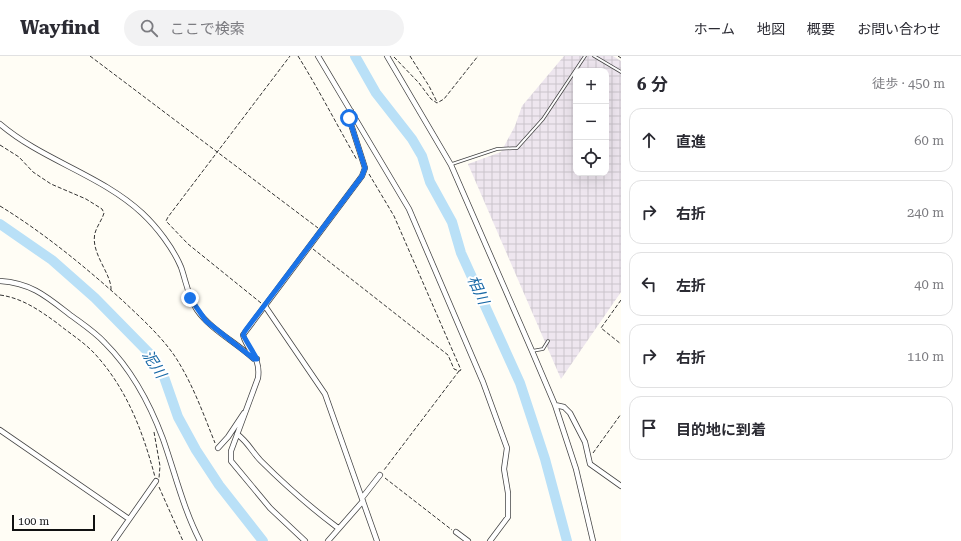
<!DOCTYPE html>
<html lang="ja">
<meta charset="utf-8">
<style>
:root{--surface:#fff;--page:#f2f2f3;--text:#2b2b33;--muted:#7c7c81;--line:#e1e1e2}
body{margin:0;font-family:"Roboto Serif","Noto Sans JP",serif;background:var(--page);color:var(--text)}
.controls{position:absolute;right:12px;top:12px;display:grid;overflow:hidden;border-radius:8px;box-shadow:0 4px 16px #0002}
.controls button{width:36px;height:36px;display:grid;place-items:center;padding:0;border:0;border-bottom:1px solid var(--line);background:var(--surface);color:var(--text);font:20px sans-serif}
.scale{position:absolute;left:12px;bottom:10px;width:83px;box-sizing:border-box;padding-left:4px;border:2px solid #111;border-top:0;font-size:11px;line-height:14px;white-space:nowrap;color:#111;-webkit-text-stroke:3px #fff;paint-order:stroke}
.stop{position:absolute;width:12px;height:12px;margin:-9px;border:3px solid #1a73e8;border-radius:50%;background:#fff}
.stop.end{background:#1a73e8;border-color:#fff;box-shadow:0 1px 4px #0008}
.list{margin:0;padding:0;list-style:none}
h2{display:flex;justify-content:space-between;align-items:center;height:52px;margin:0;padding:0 16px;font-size:17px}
h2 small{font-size:13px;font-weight:400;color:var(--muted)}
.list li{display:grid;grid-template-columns:26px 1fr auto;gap:12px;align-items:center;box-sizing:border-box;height:64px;margin:0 8px 8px;padding:0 8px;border:1px solid var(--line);border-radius:12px}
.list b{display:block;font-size:15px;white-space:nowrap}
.list em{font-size:13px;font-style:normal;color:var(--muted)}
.icon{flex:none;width:22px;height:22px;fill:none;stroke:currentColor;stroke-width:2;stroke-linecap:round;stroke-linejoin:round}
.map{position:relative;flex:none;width:621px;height:485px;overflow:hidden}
header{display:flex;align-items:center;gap:24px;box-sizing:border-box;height:56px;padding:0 20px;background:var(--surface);border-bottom:1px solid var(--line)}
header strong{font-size:19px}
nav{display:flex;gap:22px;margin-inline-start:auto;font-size:14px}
.search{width:280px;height:36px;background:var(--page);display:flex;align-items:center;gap:10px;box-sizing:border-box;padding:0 14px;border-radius:22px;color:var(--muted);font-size:15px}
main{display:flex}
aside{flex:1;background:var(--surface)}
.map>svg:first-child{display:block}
</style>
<header>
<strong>Wayfind</strong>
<div class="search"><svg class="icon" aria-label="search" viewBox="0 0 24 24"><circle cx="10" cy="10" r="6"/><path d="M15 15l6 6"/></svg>ここで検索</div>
<nav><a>ホーム</a><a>地図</a><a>概要</a><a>お問い合わせ</a></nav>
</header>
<main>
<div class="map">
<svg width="621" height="485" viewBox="0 0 621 485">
<defs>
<pattern id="industrial-grid" width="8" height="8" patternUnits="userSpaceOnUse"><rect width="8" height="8" fill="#eee6ef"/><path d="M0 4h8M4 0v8" fill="none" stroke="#cbc4cc"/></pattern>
</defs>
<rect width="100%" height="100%" fill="#fffdf5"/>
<!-- industrial -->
<path fill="url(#industrial-grid)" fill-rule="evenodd" d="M564,0H613L621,5V236L561,323L468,108L501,96L515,70L522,50ZM576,15H606V117H576Z"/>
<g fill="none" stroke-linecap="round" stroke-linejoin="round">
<!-- river -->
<path stroke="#b9e0f7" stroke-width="10" d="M355,0L376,37L412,83L422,100L430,126L452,166L461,197L520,327L545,403L567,485
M0,168L52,204L95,242L150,298L164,321L178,361L196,394L219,429L263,485"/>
<defs>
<path id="lane" d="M594,0L621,16
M452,108L497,93L517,92L543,63L585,0
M532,295L543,293L548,285"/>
<path id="street" d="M318,0L409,153L483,326L507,392L504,413L508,437V461L490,485
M387,0L451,109L532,295L555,349L576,413L593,485
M0,68C42,104 101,119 142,157C157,171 173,192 181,211C186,225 188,241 197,254C210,273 237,287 254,303H257
M0,225C31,227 46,240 69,258C81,267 95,276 105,287C131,313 150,348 163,383C175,417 183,452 200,485
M265,250L325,338L377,485
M555,349L564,351L570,357L585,386L590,408L621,430
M0,374L129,463
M237,378C248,386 252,396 261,405C285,429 310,451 338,472
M218,392L228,381L244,357
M362,442L380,419
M456,476L468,485
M114,485L156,425
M305,485L270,452L231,405V395L258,322C261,300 248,297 243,279L362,120L365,112L349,62L351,55
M328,485L363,445"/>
</defs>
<!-- lane casing -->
<use href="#lane" stroke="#444" stroke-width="3.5"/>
<!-- street casing -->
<use href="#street" stroke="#444" stroke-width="6"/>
<!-- path -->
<path stroke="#333" stroke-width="1" stroke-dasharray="4 2" stroke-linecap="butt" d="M90,0L318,172
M298,0C319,34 337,69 357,104
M410,0L429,30L437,46
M618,0L621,2
M394,1L419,27L431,43L437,47L444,43L478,0
M0,89L19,101L33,116L51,128L86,143L102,153L104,157C102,164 97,170 95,177C90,197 112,218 111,234
M369,118L394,160L461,314L459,315
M0,150C44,177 84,210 122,244C140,261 160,279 174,299C192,326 203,357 215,387
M313,193L448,299L454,313L459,315L384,414
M0,239C22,242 39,254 57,267C69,277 84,286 95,298C127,333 143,376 155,421
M621,244L601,272L621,288
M261,247L188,188L166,165L168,161L290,0
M154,376L160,410L159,422
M593,397L621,358
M385,422L452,474
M159,431L183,485"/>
<!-- lane -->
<use href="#lane" stroke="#fff" stroke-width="2"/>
<!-- street -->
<use href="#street" stroke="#fff" stroke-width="4.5"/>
</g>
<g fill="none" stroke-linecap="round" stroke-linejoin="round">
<!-- route -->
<path stroke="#1a73e8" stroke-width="5" d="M190,242L206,265L254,303H257L243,279L245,275L362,120L365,112L349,62"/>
</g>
<g text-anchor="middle" stroke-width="4" stroke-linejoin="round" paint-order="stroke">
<!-- water labels -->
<g font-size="15" font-style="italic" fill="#1768a6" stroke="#fff">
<text transform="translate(478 234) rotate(65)" y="5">相川</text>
<text transform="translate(154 308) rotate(57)" y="5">泥川</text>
</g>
</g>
</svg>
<div class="controls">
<button>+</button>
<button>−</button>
<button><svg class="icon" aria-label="locate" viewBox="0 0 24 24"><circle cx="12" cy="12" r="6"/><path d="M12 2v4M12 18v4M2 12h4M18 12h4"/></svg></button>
</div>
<div class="scale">100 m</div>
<div class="stop" style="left:349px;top:62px"></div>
<div class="stop end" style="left:190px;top:242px"></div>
</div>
<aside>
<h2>6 分<small>徒歩 · 450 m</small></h2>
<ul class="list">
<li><svg class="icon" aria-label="ahead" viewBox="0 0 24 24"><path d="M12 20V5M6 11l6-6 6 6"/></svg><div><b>直進</b></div><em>60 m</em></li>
<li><svg class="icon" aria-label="right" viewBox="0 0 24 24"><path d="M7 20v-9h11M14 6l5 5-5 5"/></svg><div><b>右折</b></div><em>240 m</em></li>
<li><svg class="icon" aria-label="left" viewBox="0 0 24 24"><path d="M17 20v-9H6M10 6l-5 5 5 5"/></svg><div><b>左折</b></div><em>40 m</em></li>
<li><svg class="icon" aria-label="right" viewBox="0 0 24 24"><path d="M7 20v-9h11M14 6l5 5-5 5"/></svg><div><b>右折</b></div><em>110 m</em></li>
<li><svg class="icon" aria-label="arrive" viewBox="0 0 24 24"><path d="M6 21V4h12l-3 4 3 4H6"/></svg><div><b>目的地に到着</b></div></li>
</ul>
</aside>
</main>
